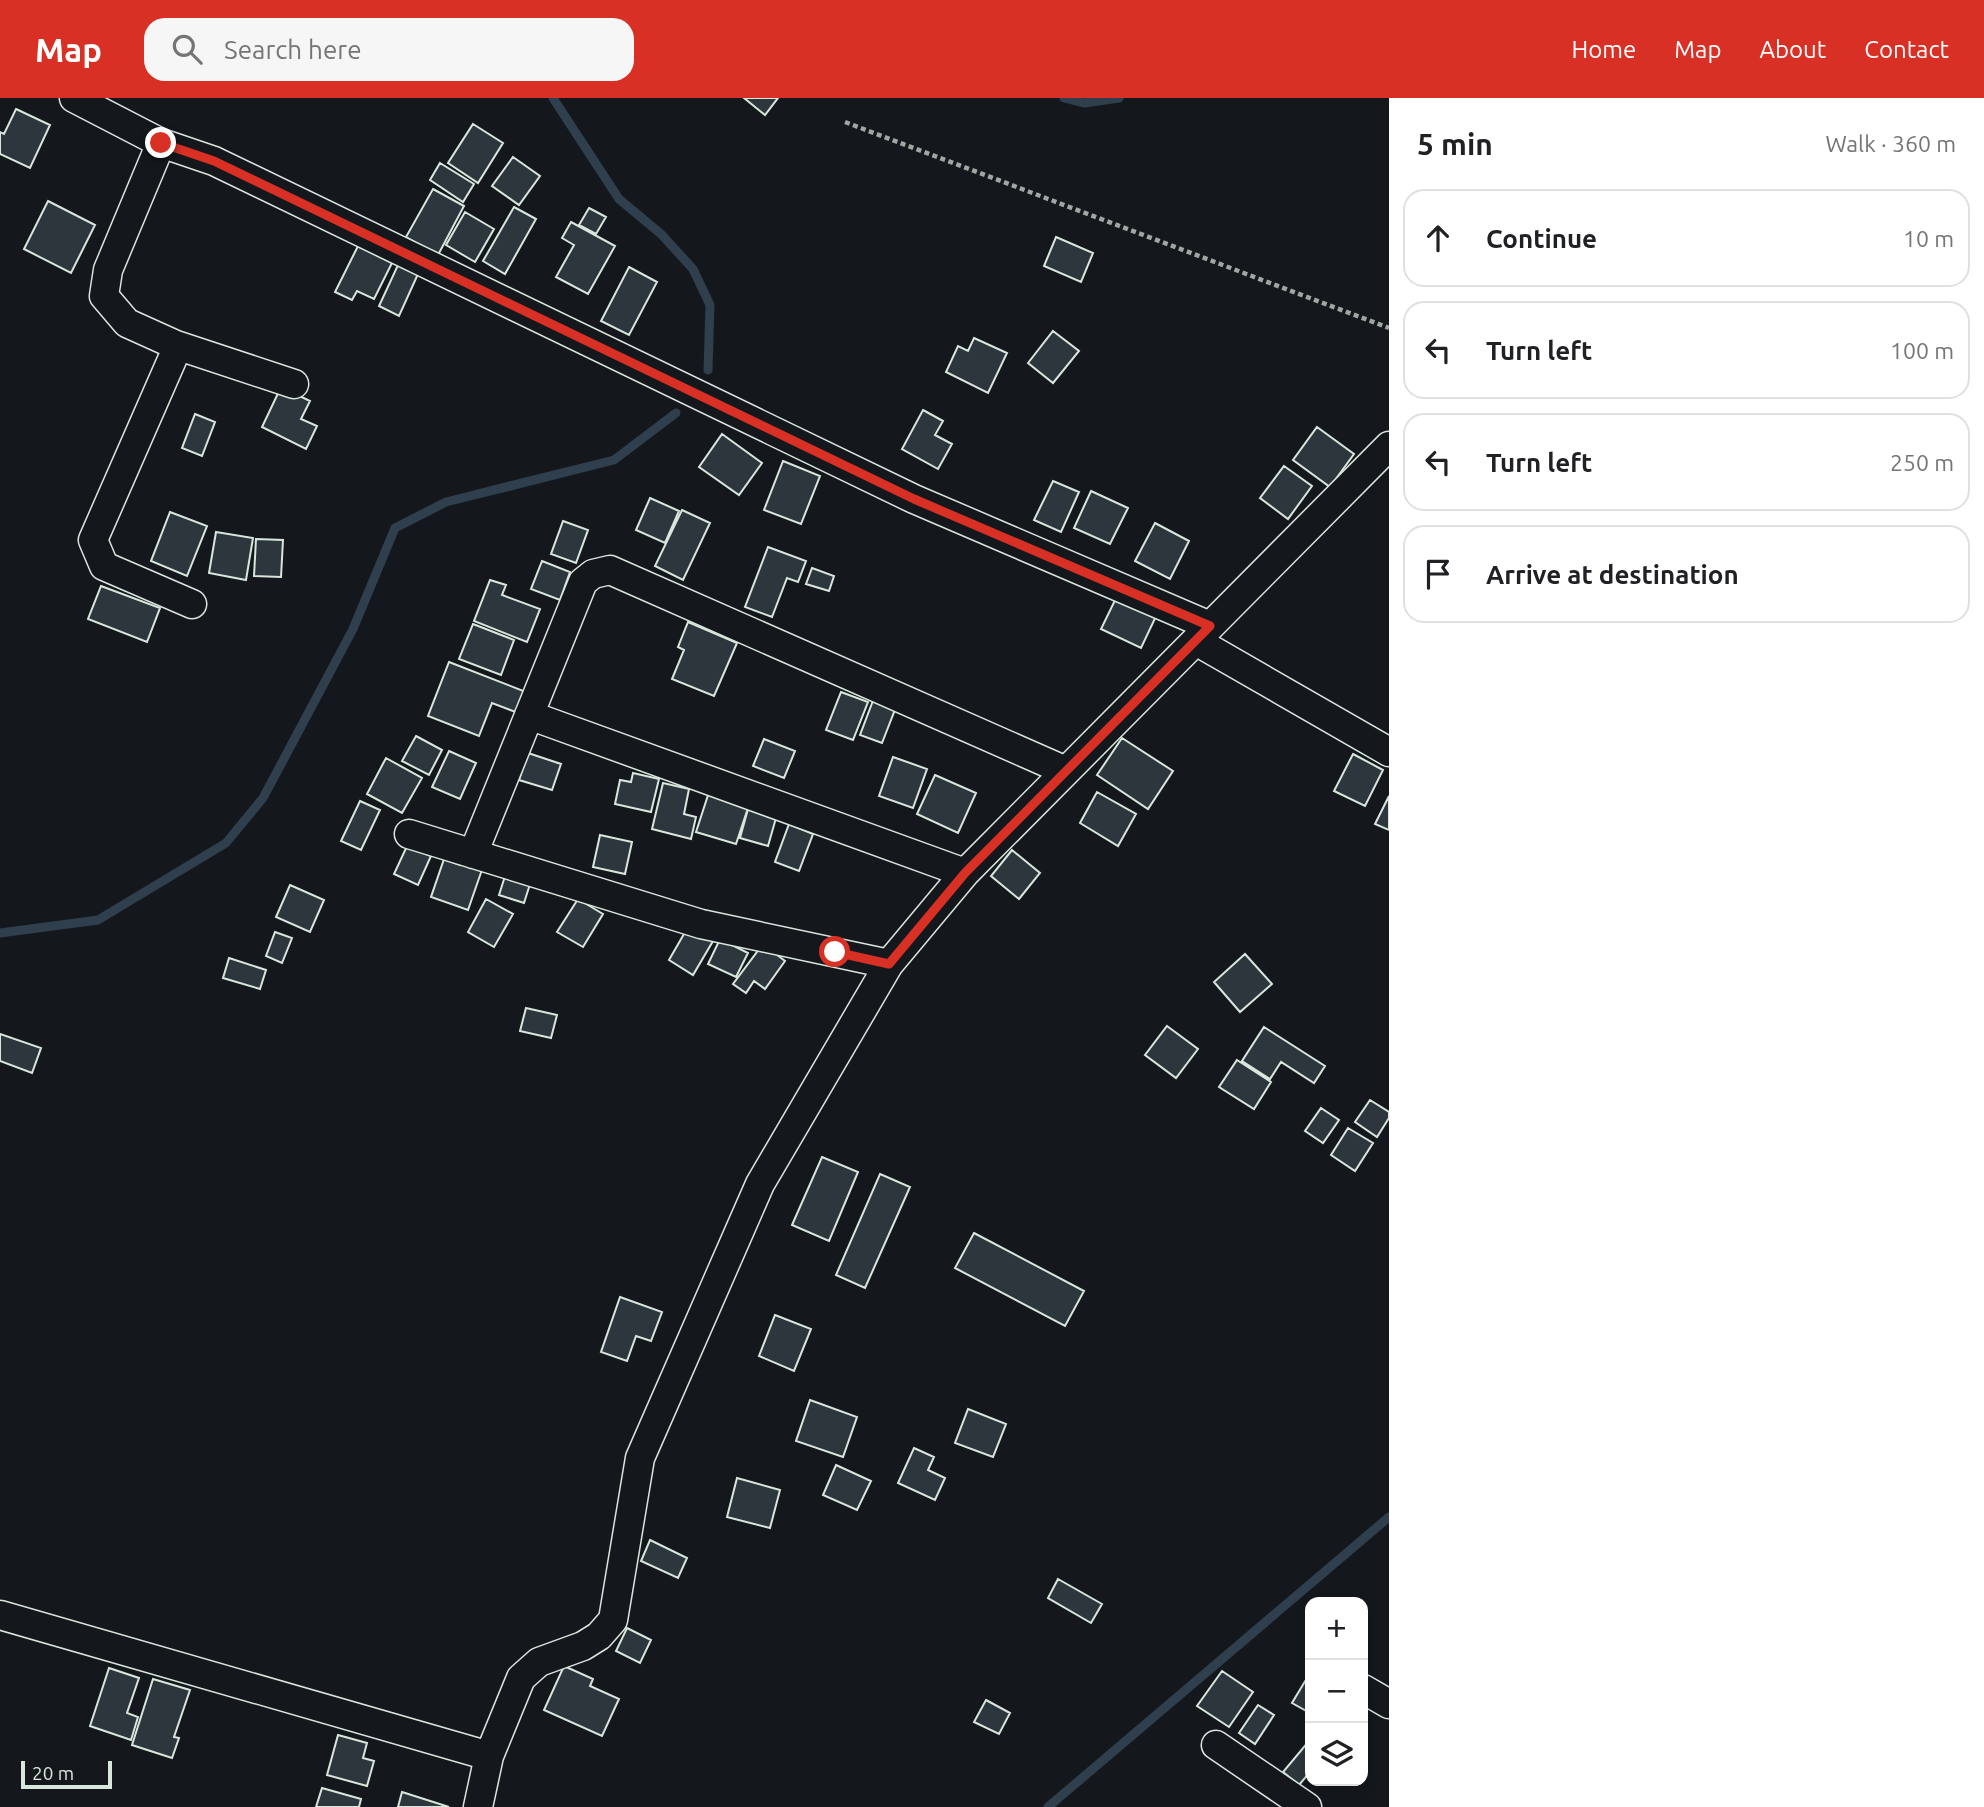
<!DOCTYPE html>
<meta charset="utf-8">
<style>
:root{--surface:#fff;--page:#f6f6f6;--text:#202124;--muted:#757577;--line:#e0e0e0;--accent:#d93025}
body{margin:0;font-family:Ubuntu,sans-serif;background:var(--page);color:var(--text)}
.controls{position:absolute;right:21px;bottom:21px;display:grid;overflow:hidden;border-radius:14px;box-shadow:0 4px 10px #0003}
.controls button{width:63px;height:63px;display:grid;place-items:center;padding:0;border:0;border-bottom:2px solid var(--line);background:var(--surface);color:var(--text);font:35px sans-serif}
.scale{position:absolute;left:21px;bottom:18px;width:91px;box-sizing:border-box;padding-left:7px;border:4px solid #d8e6dc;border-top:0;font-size:19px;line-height:24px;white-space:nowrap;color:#d8e6dc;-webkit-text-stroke:5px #14181c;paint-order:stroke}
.stop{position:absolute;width:21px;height:21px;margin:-16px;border:5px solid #d93025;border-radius:50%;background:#fff}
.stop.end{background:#d93025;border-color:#fff;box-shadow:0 2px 7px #0008}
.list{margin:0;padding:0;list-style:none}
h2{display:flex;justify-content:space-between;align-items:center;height:91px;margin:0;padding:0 28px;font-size:30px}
h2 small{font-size:23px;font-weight:400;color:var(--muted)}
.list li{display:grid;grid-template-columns:46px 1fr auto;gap:21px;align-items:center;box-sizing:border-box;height:98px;margin:0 14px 14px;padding:0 14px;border:2px solid var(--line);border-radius:21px}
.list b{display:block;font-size:26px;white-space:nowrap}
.list em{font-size:23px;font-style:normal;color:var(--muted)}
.icon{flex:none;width:38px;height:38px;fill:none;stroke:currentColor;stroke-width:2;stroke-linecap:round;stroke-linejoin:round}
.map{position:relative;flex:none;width:1389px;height:1709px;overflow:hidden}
header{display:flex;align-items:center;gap:42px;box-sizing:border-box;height:98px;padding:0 35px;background:var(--accent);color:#fff}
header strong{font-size:33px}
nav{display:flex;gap:38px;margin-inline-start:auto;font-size:24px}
.search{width:490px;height:63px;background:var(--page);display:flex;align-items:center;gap:18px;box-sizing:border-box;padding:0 24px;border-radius:21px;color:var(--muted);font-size:26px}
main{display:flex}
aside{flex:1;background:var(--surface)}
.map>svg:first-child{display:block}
</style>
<header>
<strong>Map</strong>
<div class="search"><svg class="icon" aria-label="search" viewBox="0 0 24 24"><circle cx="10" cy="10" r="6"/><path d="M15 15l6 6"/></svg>Search here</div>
<nav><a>Home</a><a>Map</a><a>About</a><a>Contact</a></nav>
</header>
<main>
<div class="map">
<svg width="1389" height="1709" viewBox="0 0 1389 1709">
<rect width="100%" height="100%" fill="#14181c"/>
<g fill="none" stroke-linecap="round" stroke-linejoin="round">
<!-- stream -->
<path stroke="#2f3f4d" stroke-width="9" d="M553,0L619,101L661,136L693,171L710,207L708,272
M1064,0L1084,5L1119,0
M0,835L98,822L226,745L263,700L353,531L395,430L446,404L614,362L676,315
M1048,1709L1389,1419"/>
</g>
<!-- building -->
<path fill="#2c363c" stroke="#d8e6dc" stroke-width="2" d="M744,0H778L765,17Z
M16,11L50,27L30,70L0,56V34L4,36Z
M473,26L503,45L478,85L448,65Z
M513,59L540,78L519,107L492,88Z
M440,65L474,86L463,104L430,82Z
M433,91L464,108L438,157L406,139Z
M48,103L95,127L71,175L24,151Z
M514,109L536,121L505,176L483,163Z
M589,110L606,119L596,136L579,127Z
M465,114L494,131L475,164L446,147Z
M571,124L615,148L588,196L556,179L574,147L562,140Z
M1056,139L1093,155L1081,184L1044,168Z
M358,148L392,165L374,201L357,193L352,202L335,194Z
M398,167L418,176L399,218L379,208Z
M629,169L657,184L629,237L601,223Z
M1053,233L1079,253L1053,285L1028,265Z
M974,240L1007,255L988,295L946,274L958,248L968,253Z
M281,289L310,303L301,321L317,328L306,351L262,329Z
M923,312L943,323L935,337L952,346L938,371L902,351Z
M195,316L215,324L202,358L182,350Z
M1317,329L1354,356L1330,389L1293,362Z
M722,336L762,365L739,397L699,369Z
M783,363L820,378L801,426L764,412Z
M1284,368L1312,388L1288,421L1260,400Z
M1053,383L1079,394L1061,434L1034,422Z
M1091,393L1128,410L1110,446L1074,430Z
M650,400L679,413L665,445L636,432Z
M682,412L710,425L683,482L655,468Z
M170,414L207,428L187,478L151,463Z
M563,423L588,432L576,465L551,456Z
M1155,425L1189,443L1170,481L1135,463Z
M216,434L253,440L246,482L209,475Z
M256,441L283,442L281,479L254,478Z
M768,449L806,463L798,484L787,480L772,519L745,509Z
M542,463L570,474L560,502L531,491Z
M812,470L834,478L829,493L806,486Z
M490,482L506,487L502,497L540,511L527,544L474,523Z
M101,488L160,510L147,544L88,521Z
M1119,494L1159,512L1141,550L1101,531Z
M688,524L737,545L714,598L672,581L684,552L678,549Z
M473,526L514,542L501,577L459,561Z
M449,564L526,594L518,615L492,605L479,638L428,618Z
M841,594L868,604L853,642L826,632Z
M874,600L896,609L882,645L860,637Z
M416,638L442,652L429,677L402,663Z
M1122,640L1173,673L1148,711L1097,677Z
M764,641L795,653L784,680L753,668Z
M449,653L476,665L460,701L432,689Z
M528,655L561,666L552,692L519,682Z
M1353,656L1383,672L1365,708L1334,693Z
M893,659L927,671L913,710L879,698Z
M386,660L422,680L402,715L367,696Z
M633,675L659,681L651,714L615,706L620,682L631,684Z
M935,677L976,695L958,735L917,716Z
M663,685L689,691L684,716L696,719L691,741L652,731Z
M711,688L751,701L736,746L696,734Z
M1097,694L1136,716L1118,748L1080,725Z
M1389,698V732L1375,726Z
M360,703L380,712L361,752L341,743Z
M748,711L776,720L768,748L740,740Z
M789,726L813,736L799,773L775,764Z
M600,737L632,744L625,776L593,769Z
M407,748L431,758L418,787L394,776Z
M1012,752L1040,775L1019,801L991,778Z
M463,759L484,766L468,812L431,799L444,761L460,767Z
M506,775L531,783L524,805L499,797Z
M290,787L324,802L310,834L276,819Z
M486,801L513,816L494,849L468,834Z
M578,801L603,816L583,849L557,834Z
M688,829L713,843L693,877L669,862Z
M275,834L292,840L282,865L266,858Z
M720,841L748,855L736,879L708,866Z
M763,846L785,863L765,891L754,883L746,895L733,886Z
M1245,856L1272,886L1240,914L1214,884Z
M229,860L266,872L260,891L223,880Z
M526,910L557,917L551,940L520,933Z
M1167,928L1198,951L1176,980L1145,957Z
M1264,929L1325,968L1314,985L1281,964L1270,981L1242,963Z
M0,936L41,950L32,975L0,963Z
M1237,962L1271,984L1254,1011L1219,989Z
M1370,1002L1389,1014V1020L1377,1039L1355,1024Z
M1321,1010L1339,1022L1323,1045L1305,1033Z
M1348,1030L1373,1045L1355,1073L1331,1057Z
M822,1059L858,1074L829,1143L792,1127Z
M880,1076L910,1089L865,1190L836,1177Z
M974,1135L1084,1193L1065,1228L955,1170Z
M620,1199L662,1214L651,1243L636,1238L627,1263L601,1254Z
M775,1217L811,1231L794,1273L759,1258Z
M810,1302L857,1319L843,1359L796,1343Z
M968,1311L1006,1326L993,1359L955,1345Z
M914,1350L934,1359L928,1372L945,1380L935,1402L898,1385Z
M836,1367L871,1383L857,1412L823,1397Z
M737,1380L780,1392L770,1430L727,1419Z
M650,1442L687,1460L678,1480L641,1463Z
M1058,1481L1102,1506L1091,1525L1048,1500Z
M627,1530L651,1542L640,1565L616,1553Z
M564,1568L593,1581L590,1588L619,1601L602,1638L544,1612Z
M109,1570L139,1580L127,1615L138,1619L131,1642L90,1628Z
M1222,1573L1253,1594L1229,1629L1197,1608Z
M1310,1575V1615L1292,1605Z
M153,1581L190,1592L174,1639L179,1640L172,1660L132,1647Z
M986,1602L1010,1615L999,1636L974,1624Z
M1258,1607L1274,1617L1255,1646L1239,1635Z
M338,1637L367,1645L363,1660L374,1663L367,1688L327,1677Z
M1309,1643L1310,1674L1299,1687L1283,1674Z
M322,1690L361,1701L359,1709H316Z
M402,1694L449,1709H398Z"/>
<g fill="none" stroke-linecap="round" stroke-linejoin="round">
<defs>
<path id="minor" d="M74,0L161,45L214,63L914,401L1210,528
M161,45L108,172L104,198L127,225L178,248L93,442L104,468L192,506
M176,247L294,286
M1196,543L1389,654
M529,617L965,775
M409,736L701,826L889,866
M473,756L583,484L593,476L610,472L1066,673
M0,1517L489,1658L521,1580L539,1564L583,1548L599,1538L613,1522L640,1360L760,1086L889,866L965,775L1389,348
M1363,1591L1389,1606
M1216,1647L1307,1709
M478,1709L489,1658"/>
</defs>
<!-- minor casing -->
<use href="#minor" stroke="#d8e6dc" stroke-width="31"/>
<!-- path -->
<path stroke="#9da8a2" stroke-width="4.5" stroke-dasharray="5 3.5" stroke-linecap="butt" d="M845,24L1389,230"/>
<!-- minor -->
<use href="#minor" stroke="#14181c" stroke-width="28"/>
</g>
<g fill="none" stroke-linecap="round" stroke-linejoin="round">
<!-- route -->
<path stroke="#d93025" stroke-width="9" d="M161,45L214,63L914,401L1210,528L965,775L889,866L835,854"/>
</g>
</svg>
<div class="controls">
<button>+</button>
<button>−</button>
<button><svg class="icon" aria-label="layers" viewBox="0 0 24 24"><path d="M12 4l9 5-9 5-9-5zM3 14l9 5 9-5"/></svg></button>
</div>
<div class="scale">20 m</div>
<div class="stop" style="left:835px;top:854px"></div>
<div class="stop end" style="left:161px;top:45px"></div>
</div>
<aside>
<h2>5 min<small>Walk · 360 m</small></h2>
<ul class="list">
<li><svg class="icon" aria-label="ahead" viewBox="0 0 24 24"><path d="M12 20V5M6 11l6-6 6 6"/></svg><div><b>Continue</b></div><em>10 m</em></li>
<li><svg class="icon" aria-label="left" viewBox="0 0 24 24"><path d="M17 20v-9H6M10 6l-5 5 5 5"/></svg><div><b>Turn left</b></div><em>100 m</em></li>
<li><svg class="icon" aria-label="left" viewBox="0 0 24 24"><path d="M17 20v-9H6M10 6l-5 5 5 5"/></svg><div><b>Turn left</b></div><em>250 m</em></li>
<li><svg class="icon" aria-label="arrive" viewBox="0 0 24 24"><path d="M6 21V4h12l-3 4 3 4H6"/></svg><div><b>Arrive at destination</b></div></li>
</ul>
</aside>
</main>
